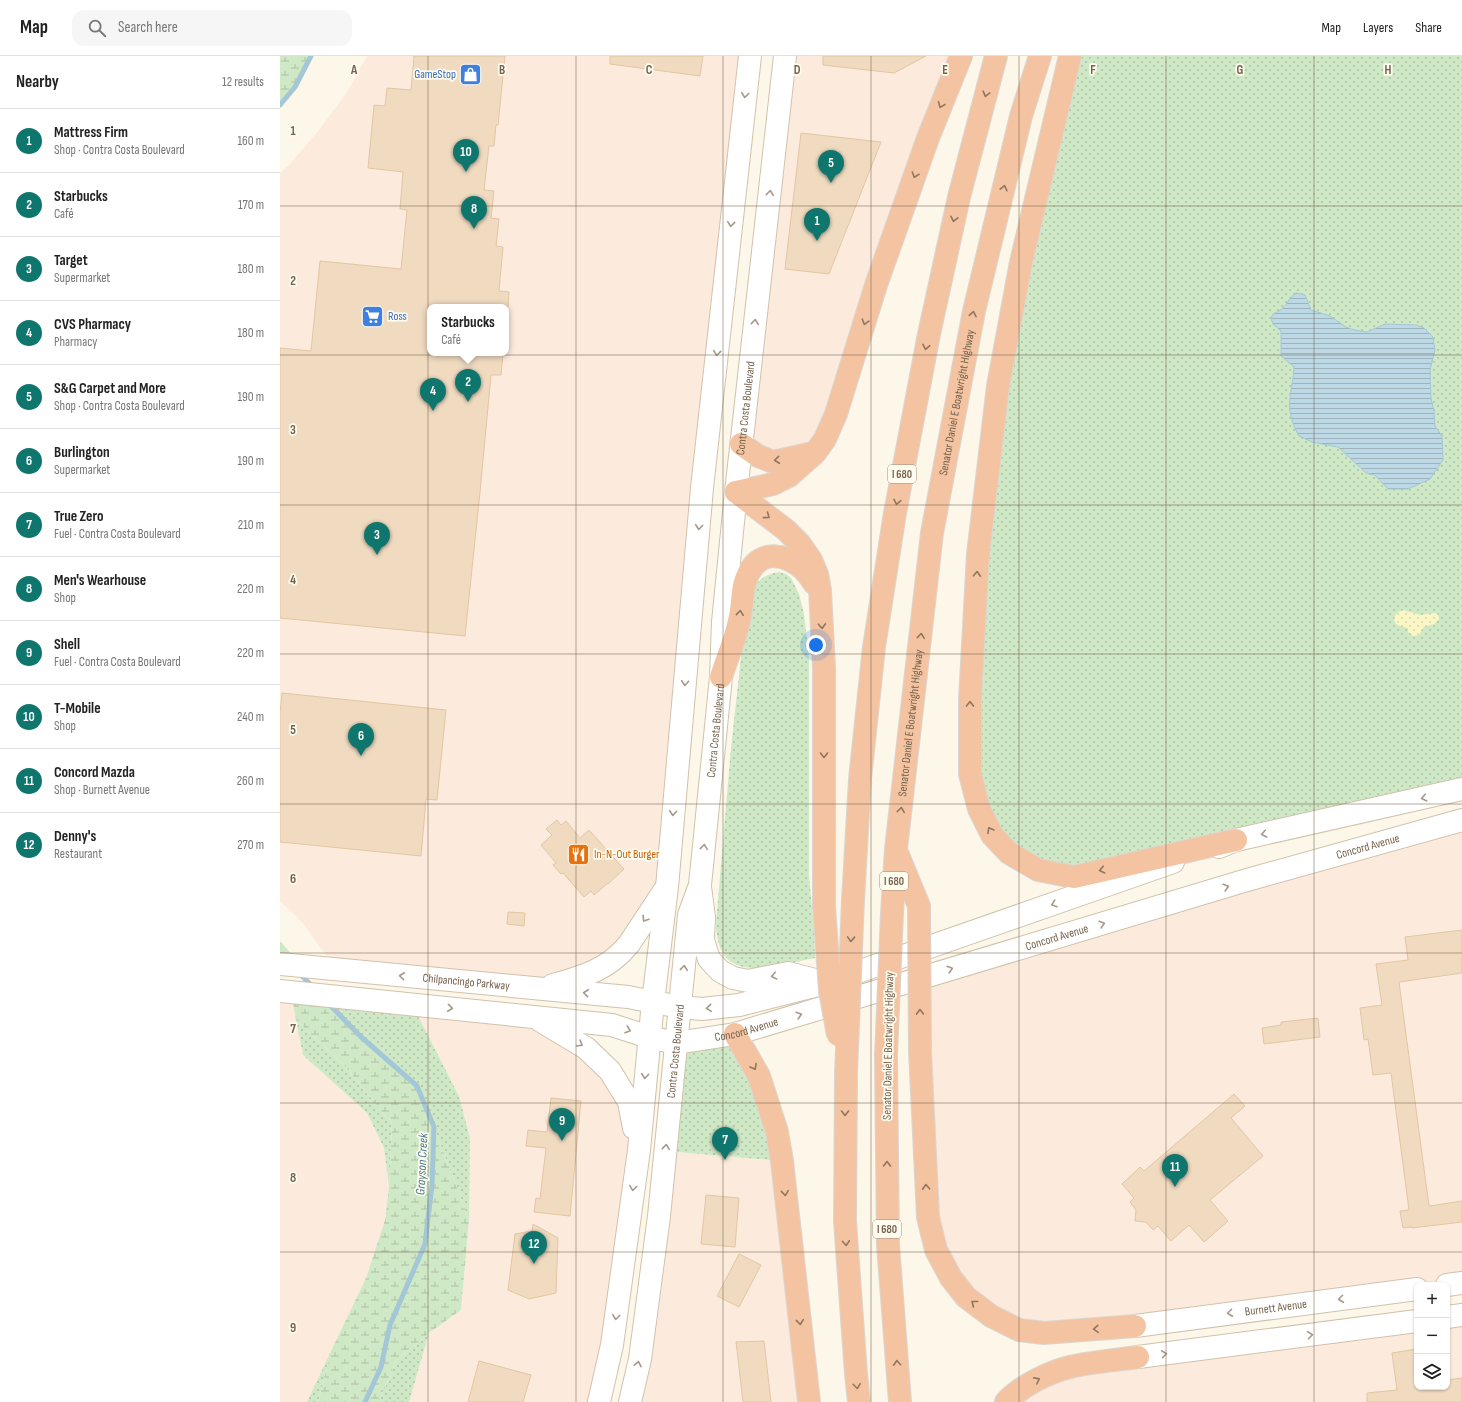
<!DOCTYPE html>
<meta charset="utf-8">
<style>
:root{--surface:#fff;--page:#f6f6f6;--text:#222;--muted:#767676;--line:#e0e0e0;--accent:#0f766e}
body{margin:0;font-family:"Sofia Sans Condensed",sans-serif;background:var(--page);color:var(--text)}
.controls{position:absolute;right:12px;bottom:12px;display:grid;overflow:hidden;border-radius:8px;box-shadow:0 1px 3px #0004}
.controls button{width:36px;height:36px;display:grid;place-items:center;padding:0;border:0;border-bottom:1px solid var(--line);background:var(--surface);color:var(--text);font:20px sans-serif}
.you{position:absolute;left:536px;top:589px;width:14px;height:14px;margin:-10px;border:3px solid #fff;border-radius:50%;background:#1a73e8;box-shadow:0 0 0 6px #1a73e833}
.badge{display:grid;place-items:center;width:26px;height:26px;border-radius:50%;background:var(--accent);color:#fff;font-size:13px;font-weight:700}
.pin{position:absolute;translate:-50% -33px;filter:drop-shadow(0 1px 2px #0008)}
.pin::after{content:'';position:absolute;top:21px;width:14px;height:12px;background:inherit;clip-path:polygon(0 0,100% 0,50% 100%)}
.popup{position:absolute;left:147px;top:248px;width:82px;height:52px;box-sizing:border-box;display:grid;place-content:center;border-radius:8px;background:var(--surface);filter:drop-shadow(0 1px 3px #0005);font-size:13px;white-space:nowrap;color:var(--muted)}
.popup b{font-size:15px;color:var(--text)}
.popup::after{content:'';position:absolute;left:50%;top:100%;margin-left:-8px;border:8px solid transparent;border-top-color:var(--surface)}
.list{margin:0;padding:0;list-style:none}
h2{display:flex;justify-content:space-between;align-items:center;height:52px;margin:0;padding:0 16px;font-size:17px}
h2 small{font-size:13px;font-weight:400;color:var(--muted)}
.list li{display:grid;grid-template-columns:26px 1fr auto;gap:12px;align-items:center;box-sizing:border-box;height:64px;padding:0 16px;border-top:1px solid var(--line)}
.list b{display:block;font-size:15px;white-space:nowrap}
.list p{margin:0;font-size:13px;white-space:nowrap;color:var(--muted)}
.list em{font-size:13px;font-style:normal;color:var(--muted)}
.icon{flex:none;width:22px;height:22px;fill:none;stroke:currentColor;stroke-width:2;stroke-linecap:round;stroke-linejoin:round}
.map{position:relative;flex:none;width:1182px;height:1346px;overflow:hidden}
header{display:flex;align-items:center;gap:24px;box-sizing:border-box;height:56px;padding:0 20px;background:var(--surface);border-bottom:1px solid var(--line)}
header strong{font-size:19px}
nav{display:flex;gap:22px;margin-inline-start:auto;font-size:14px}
.search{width:280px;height:36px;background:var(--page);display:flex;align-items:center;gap:10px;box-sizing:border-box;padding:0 14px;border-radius:12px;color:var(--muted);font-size:15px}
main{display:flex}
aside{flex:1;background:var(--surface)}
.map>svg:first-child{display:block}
</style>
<header>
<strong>Map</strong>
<div class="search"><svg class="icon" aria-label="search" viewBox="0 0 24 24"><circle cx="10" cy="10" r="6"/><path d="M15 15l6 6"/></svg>Search here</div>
<nav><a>Map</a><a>Layers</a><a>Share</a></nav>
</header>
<main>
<aside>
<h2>Nearby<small>12 results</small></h2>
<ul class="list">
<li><span class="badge">1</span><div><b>Mattress Firm</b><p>Shop · Contra Costa Boulevard</p></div><em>160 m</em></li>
<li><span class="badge">2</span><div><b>Starbucks</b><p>Café</p></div><em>170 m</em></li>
<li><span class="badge">3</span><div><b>Target</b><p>Supermarket</p></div><em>180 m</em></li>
<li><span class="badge">4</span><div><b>CVS Pharmacy</b><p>Pharmacy</p></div><em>180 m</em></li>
<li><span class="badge">5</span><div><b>S&amp;G Carpet and More</b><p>Shop · Contra Costa Boulevard</p></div><em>190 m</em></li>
<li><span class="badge">6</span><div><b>Burlington</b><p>Supermarket</p></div><em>190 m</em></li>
<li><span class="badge">7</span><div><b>True Zero</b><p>Fuel · Contra Costa Boulevard</p></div><em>210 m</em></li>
<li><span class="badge">8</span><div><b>Men's Wearhouse</b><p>Shop</p></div><em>220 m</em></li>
<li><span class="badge">9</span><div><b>Shell</b><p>Fuel · Contra Costa Boulevard</p></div><em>220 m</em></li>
<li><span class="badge">10</span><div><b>T-Mobile</b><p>Shop</p></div><em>240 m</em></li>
<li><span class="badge">11</span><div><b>Concord Mazda</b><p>Shop · Burnett Avenue</p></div><em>260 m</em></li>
<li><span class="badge">12</span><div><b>Denny's</b><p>Restaurant</p></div><em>270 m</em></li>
</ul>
</aside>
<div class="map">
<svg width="1182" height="1346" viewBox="0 0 1182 1346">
<defs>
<pattern id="grass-dots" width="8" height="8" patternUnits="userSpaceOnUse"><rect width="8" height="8" fill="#cfe9c7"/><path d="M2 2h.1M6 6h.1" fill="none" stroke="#adc0a4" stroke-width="1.8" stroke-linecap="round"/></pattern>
<pattern id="wetland-marsh" width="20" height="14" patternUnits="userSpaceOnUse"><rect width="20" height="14" fill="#cfe9c7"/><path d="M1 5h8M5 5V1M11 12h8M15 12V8" fill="none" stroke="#adc0a4"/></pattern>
<pattern id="sand-dots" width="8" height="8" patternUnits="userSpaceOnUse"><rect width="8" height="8" fill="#faf6c5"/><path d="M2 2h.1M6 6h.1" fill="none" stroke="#dad5ab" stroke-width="1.8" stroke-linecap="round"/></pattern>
<pattern id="water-rules" width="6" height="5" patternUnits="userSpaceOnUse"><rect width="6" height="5" fill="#bdd9e5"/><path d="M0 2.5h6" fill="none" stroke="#9eb3bc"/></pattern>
</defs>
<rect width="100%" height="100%" fill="#fcf7e9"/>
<!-- commercial -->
<path fill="#fcebdd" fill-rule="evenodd" d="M87,0H470L387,831L349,888L259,932L56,913L21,865L0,845V117L10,108L39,74L67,36ZM150,251H226V297H150Z
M505,0H681L545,383L493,406L461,388Z
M1182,770V1227L1137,1229L764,1277L711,1260L656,1194L639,930Z
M0,935L11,936L23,999L87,1057L104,1092L109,1131L105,1164L86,1222L27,1346H0Z
M132,948L255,961L330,1015L359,1094L317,1346H129L149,1277L181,1254L189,1164L190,1082L179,1040Z
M386,1095L502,1105L529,1346H350Z
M1182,1259V1346H726L756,1324L1137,1265V1331H1167V1261Z"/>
<!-- grass -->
<path fill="url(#grass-dots)" d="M790,0H1182V733L794,821L712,779L699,753L698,498Z
M499,516L506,518L511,522L519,538L524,558L529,603V820L534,874L535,902C492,910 437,932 436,867L451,692L467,546C474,529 479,519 499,516Z
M42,939L132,948L179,1040L190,1082L189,1164L154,1071L137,1030L80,980Z
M16,964L64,1009L112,1068L109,1131L104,1092L87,1057L23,999Z
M455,978L502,1105L386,1095L396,987Z
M149,1277L129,1346H99L116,1305Z
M51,1295L38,1346H27Z"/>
<!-- wetland -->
<path fill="url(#wetland-marsh)" d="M0,0H31L15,31L0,49Z
M0,885L22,910L0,908Z
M11,936L42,939L80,980L137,1030L154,1071L189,1164L181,1254L149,1277L116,1305L99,1346H38L51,1295L86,1222L105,1164L109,1131L112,1068L64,1009L16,964Z"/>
<!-- sand -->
<path fill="url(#sand-dots)" d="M1123,554L1140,559L1154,557L1158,558L1159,563L1154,568L1144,571L1139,579L1133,580L1128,576V572C1120,570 1115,570 1114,562C1116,557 1118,556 1123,554Z"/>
<!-- water -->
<path fill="url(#water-rules)" stroke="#a4c7d7" d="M1016,237L1025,239L1031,254L1050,260L1066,271L1074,274L1087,276L1105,268L1136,269L1144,272L1153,281L1155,294L1150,314L1151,342L1154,355L1155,370L1162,380L1163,404L1150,423L1128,433H1108L1095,419L1086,417L1058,391L1032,386L1019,380C1003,352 1012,340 1014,311L1001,300V275L993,268L991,262L993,258C1009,251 1005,245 1016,237Z"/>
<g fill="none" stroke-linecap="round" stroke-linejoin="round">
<!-- stream -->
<path stroke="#a4c7d7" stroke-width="5" d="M0,49L15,31L31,0
M19,917L33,931
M48,947L80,980L137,1030L154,1071L152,1129L145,1188L110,1269L101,1311L85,1346"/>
</g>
<!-- building -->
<path fill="#f0dbc1" stroke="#e3c5a2" d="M134,0H225L218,69H216L214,90H209L204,134L214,135L211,162L219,163L216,190L223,191L219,235L229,236L228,251H150V297H223L221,319H211L200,436L185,580L0,562V292L31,295L40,205L121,213L127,154L120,153L123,116L88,112L94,49L105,50L107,32L131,34Z
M330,0H423L420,20L330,8Z
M543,0H646L614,17L543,9Z
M521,77L601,86L549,218L505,213Z
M2,637L166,654L157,744L146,743L141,800L0,786V657Z
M277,764L281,769L286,765L300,782L309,774L344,813L328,828V827L314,839L311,835L304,841L283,817L281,818L273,809L276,807L261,789L272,779L266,773Z
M228,856L245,857L244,870L227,868Z
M1182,874V917L1119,926L1149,1150L1182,1145V1166L1132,1172V1171L1123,1172L1120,1155L1129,1154L1111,1017L1093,1019L1088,983L1084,984L1080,952L1102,949L1096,908L1128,904L1125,881Z
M1038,962L1040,981L984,988L982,972L1001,969V966Z
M954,1038L965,1050L951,1062L983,1100L930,1144L948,1165L924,1186L909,1169L891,1185L878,1170L873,1174L866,1166L855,1165L856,1154L850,1146L854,1142L842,1128L860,1111L864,1115Z
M271,1042L301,1045L290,1160L254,1156L256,1142L260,1143L266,1092L246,1090L248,1074L267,1076Z
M426,1139L459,1142L455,1191L421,1188Z
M253,1168L278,1182L276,1237L249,1243L228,1234L235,1178L252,1175Z
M459,1198L481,1209L459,1251L437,1240Z
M484,1285L491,1346H463L456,1286Z
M1137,1293V1331H1167V1324L1182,1322V1346H1087V1337L1117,1334L1112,1297Z
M199,1305L251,1319L243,1346H188Z"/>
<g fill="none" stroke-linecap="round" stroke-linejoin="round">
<defs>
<g id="secondary">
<path d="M939,791L956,784L1182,733"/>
<path d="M420,831L424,861L423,884L426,894L429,903L440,915L453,922L468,925L508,917L543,926"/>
<path id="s1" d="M0,908L348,941L400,951L422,953L459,949L546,927L893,806"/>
<path d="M273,929C303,921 329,913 349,888L384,835"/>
<path id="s2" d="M0,935L332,969L369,981L396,987L455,978L967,824L1182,764"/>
<path d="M261,965L306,992L330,1015L349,1046L354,1072"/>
<path d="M1167,1229L1182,1227"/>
<path d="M1167,1261L1182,1259"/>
<path id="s3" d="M855,1270L1137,1233"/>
<path d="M858,1301L1137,1265"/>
<path d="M319,1346L332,1289L359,1094L373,946L387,831L422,432L470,0"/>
<path id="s4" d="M350,1346L360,1303L379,1160L409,859L420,829L441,621L443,566L456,436L505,0"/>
</g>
<g id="highway">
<path d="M790,0L741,206L718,330L698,498L690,643V718L699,753L712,779L729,797L758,814L794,821L956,784"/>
<path d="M461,388L478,400L493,406L533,397"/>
<path d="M456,436L493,428L509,420L535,397L545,383L556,358L596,229L648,82L681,0"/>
<path d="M456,436L506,474L520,488L531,504L537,518L540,534L544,612V850"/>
<path d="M441,621C447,602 455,584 459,565C463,551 461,536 466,523C477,494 502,495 523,513C527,517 531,522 534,527"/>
<path d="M618,799L639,850"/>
<path d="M573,844L580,723L594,591L615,457L649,278L679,141L716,0"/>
<path id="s5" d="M612,857L616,793L652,477L694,255L741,60L760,0"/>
<path d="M455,978L479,1020L497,1076L502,1105L529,1346"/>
<path d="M640,995L648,1161L656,1194L671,1222L686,1241L711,1260L739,1274L764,1277L855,1270"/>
<path d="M606,1000L608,1189L620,1346"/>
<path d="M566,1018L565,1165L576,1318L579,1346"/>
<path d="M726,1346C741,1330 769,1316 790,1311C810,1306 837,1304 858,1301"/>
</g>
</defs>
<!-- secondary casing -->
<use href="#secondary" stroke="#d0c2ac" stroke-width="24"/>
<!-- highway casing -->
<use href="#highway" stroke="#dbd6d1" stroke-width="24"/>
<!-- secondary -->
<use href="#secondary" stroke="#fff" stroke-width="22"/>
<!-- highway -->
<use href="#highway" stroke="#f4c4a2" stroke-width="22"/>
<defs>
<path id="highway-bridge" d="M544,850L550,935L558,979
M639,850L640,995
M606,1000L612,857
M566,1018L573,844"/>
</defs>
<!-- highway-bridge casing -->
<use href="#highway-bridge" stroke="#dbd6d1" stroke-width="24" stroke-linecap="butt"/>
<!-- highway-bridge -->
<use href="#highway-bridge" stroke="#f4c4a2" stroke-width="22"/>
</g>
<!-- one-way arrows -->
<defs><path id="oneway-chevron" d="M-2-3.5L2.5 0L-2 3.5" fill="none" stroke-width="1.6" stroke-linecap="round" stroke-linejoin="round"/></defs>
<g stroke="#8f765e">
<use href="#oneway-chevron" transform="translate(706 38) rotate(105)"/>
<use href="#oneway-chevron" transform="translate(661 49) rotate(112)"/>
<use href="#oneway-chevron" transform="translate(635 119) rotate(109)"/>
<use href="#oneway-chevron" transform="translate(724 132) rotate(-76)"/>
<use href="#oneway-chevron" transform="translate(674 163) rotate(102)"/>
<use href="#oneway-chevron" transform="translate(693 258) rotate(-79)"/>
<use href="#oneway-chevron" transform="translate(585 266) rotate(107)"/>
<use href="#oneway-chevron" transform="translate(646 291) rotate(101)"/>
<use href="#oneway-chevron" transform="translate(497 404) rotate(174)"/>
<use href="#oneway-chevron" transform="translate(617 446) rotate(101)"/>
<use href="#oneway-chevron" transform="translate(487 460) rotate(37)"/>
<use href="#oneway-chevron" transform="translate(697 518) rotate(-87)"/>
<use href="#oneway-chevron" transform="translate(460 557) rotate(-84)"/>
<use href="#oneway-chevron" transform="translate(542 570) rotate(87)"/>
<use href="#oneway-chevron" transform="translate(641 580) rotate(-84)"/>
<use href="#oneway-chevron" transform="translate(690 648) rotate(-89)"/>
<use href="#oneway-chevron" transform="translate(544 699) rotate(90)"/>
<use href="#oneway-chevron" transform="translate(621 754) rotate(-83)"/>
<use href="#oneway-chevron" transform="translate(710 774) rotate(-120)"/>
<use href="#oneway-chevron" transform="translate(822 814) rotate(167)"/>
<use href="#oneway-chevron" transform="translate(571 883) rotate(92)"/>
<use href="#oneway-chevron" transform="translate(640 956) rotate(-91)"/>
<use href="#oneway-chevron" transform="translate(474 1011) rotate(61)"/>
<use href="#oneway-chevron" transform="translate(565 1057) rotate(90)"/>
<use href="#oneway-chevron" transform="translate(607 1108) rotate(-90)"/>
<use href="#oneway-chevron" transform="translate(646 1131) rotate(-93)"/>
<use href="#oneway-chevron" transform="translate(505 1137) rotate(84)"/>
<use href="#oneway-chevron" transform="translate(566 1187) rotate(86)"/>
<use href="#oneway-chevron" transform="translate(694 1247) rotate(-142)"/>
<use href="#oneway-chevron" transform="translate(520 1266) rotate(84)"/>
<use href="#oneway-chevron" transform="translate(816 1273) rotate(176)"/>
<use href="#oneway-chevron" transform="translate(617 1307) rotate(-94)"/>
<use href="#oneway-chevron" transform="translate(757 1324) rotate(-27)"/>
<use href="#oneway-chevron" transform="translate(577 1330) rotate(83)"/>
</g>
<g stroke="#a6998b">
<use href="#oneway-chevron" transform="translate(465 39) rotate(97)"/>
<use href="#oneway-chevron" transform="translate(490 137) rotate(-84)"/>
<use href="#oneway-chevron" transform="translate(451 168) rotate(96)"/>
<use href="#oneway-chevron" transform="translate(475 266) rotate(-84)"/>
<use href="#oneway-chevron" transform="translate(437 297) rotate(96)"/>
<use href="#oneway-chevron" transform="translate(419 471) rotate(95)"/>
<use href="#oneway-chevron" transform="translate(405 627) rotate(95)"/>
<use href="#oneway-chevron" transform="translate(1144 742) rotate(167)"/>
<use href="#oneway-chevron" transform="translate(393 757) rotate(95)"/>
<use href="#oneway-chevron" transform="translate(984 778) rotate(167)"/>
<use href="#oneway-chevron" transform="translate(424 791) rotate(-84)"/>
<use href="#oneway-chevron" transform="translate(946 831) rotate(-17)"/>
<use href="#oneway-chevron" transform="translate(774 848) rotate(161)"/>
<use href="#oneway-chevron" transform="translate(365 863) rotate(123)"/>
<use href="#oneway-chevron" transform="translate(822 868) rotate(-17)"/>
<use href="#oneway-chevron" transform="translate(404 912) rotate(-84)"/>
<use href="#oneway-chevron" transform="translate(670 913) rotate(-17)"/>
<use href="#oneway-chevron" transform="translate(122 920) rotate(-174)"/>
<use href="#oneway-chevron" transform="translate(494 920) rotate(167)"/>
<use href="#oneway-chevron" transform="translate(306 937) rotate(-174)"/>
<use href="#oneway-chevron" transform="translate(170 952) rotate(6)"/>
<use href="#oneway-chevron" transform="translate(429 952) rotate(175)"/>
<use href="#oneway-chevron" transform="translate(519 959) rotate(-17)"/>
<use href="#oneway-chevron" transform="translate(348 974) rotate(19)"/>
<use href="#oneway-chevron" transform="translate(300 988) rotate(31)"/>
<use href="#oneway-chevron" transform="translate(365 1020) rotate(95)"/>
<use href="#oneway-chevron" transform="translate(386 1091) rotate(-84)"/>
<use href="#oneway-chevron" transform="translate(353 1132) rotate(98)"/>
<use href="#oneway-chevron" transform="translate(1061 1243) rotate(173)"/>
<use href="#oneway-chevron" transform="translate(950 1257) rotate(173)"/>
<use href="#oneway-chevron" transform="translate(336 1261) rotate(97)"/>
<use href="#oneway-chevron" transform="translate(1030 1279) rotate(-8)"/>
<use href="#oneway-chevron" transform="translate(884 1298) rotate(-7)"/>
<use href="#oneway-chevron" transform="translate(358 1308) rotate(-78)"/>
</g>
<!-- grid -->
<path fill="none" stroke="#76624d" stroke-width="1" stroke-opacity="0.55" d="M148,0V1346M296,0V1346M443,0V1346M591,0V1346M739,0V1346M886,0V1346M1034,0V1346M0,150H1182M0,299H1182M0,449H1182M0,598H1182M0,748H1182M0,897H1182M0,1047H1182M0,1196H1182"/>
<!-- icons -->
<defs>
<symbol id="shop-square" viewBox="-11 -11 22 22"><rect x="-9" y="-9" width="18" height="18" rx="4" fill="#3f7fe0" stroke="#fefbef"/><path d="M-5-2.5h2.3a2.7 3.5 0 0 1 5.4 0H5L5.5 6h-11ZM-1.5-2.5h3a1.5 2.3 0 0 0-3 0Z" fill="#fff"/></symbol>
<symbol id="supermarket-square" viewBox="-11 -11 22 22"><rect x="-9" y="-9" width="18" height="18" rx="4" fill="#3f7fe0" stroke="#fefbef"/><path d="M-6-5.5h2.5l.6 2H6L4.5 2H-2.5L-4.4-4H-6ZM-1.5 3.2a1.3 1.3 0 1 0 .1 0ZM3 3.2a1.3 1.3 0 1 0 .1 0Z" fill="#fff"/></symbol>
<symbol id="restaurant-square" viewBox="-11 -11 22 22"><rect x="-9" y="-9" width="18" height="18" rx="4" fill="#e8710a" stroke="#fefbef"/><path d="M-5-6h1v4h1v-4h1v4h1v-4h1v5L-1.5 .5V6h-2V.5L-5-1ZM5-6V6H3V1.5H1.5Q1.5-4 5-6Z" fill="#fff"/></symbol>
</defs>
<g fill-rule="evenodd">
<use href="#shop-square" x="178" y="6" width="25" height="25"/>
<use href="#supermarket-square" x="80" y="248" width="25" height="25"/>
<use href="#restaurant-square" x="286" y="786" width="25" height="25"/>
</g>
<g text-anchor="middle" stroke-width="3.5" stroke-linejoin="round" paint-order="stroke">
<!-- shield labels -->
<g fill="#fefbef" stroke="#9f907e" stroke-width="1">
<rect x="608" y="409" width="28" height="18" rx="3"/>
<rect x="600" y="816" width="28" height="18" rx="3"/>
<rect x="593" y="1164" width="28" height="18" rx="3"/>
</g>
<g font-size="11" font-weight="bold" fill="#76624d">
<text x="622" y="422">I 680</text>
<text x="614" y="829">I 680</text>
<text x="607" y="1177">I 680</text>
</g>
<!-- shop labels -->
<g font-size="12" fill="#366cbe" stroke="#fefbef" text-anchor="end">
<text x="176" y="22">GameStop</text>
<text x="108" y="264" text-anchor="start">Ross</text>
</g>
<!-- street labels -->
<g font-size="12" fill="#76624d" stroke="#fefbef">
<text dy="4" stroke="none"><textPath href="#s5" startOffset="515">Senator Daniel E Boatwright Highway</textPath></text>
<text dy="4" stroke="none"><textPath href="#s4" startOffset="1002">Contra Costa Boulevard</textPath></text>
<text dy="4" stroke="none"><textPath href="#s5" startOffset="191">Senator Daniel E Boatwright Highway</textPath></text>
<text dy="4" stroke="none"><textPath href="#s4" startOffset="678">Contra Costa Boulevard</textPath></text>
<text dy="4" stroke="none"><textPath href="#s2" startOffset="1120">Concord Avenue</textPath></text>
<text dy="4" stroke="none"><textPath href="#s2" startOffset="796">Concord Avenue</textPath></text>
<text dy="4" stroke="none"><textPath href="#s1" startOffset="187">Chilpancingo Parkway</textPath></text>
<text dy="4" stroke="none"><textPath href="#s2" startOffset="472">Concord Avenue</textPath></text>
<text transform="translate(608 990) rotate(-89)" y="4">Senator Daniel E Boatwright Highway</text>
<text dy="4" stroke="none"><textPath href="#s4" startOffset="354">Contra Costa Boulevard</textPath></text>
<text dy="4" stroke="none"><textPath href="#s3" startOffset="142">Burnett Avenue</textPath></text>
</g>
<!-- food labels -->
<g font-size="12" fill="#c56008" stroke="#fefbef" text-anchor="start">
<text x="314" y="802">In-N-Out Burger</text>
</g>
<!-- water labels -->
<g font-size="13" font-style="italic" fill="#4a788f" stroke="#fefbef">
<text transform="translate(141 1108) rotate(-87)" y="5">Grayson Creek</text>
</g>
</g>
<g font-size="13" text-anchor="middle" font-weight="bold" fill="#76624d" stroke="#fefbef" stroke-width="3.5" stroke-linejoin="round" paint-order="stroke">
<text x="74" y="18">A</text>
<text x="222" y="18">B</text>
<text x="369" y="18">C</text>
<text x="517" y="18">D</text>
<text x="665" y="18">E</text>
<text x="813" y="18">F</text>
<text x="960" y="18">G</text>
<text x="1108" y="18">H</text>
<text x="13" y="79">1</text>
<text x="13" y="229">2</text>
<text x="13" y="378">3</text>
<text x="13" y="528">4</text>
<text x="13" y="678">5</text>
<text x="13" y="827">6</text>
<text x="13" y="977">7</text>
<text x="13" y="1126">8</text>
<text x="13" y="1276">9</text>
</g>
</svg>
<div class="controls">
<button>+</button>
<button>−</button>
<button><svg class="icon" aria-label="layers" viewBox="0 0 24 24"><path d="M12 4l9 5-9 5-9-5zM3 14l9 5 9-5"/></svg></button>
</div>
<div class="you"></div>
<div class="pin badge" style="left:537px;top:185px">1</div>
<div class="pin badge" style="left:188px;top:346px">2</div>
<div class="popup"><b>Starbucks</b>Café</div>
<div class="pin badge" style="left:97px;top:499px">3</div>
<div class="pin badge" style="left:153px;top:355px">4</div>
<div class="pin badge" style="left:551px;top:127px">5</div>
<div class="pin badge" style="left:81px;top:700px">6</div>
<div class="pin badge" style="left:445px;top:1104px">7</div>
<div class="pin badge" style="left:194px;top:173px">8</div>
<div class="pin badge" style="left:282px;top:1085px">9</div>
<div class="pin badge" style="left:186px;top:116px">10</div>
<div class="pin badge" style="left:895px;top:1131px">11</div>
<div class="pin badge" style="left:254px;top:1208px">12</div>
</div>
</main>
